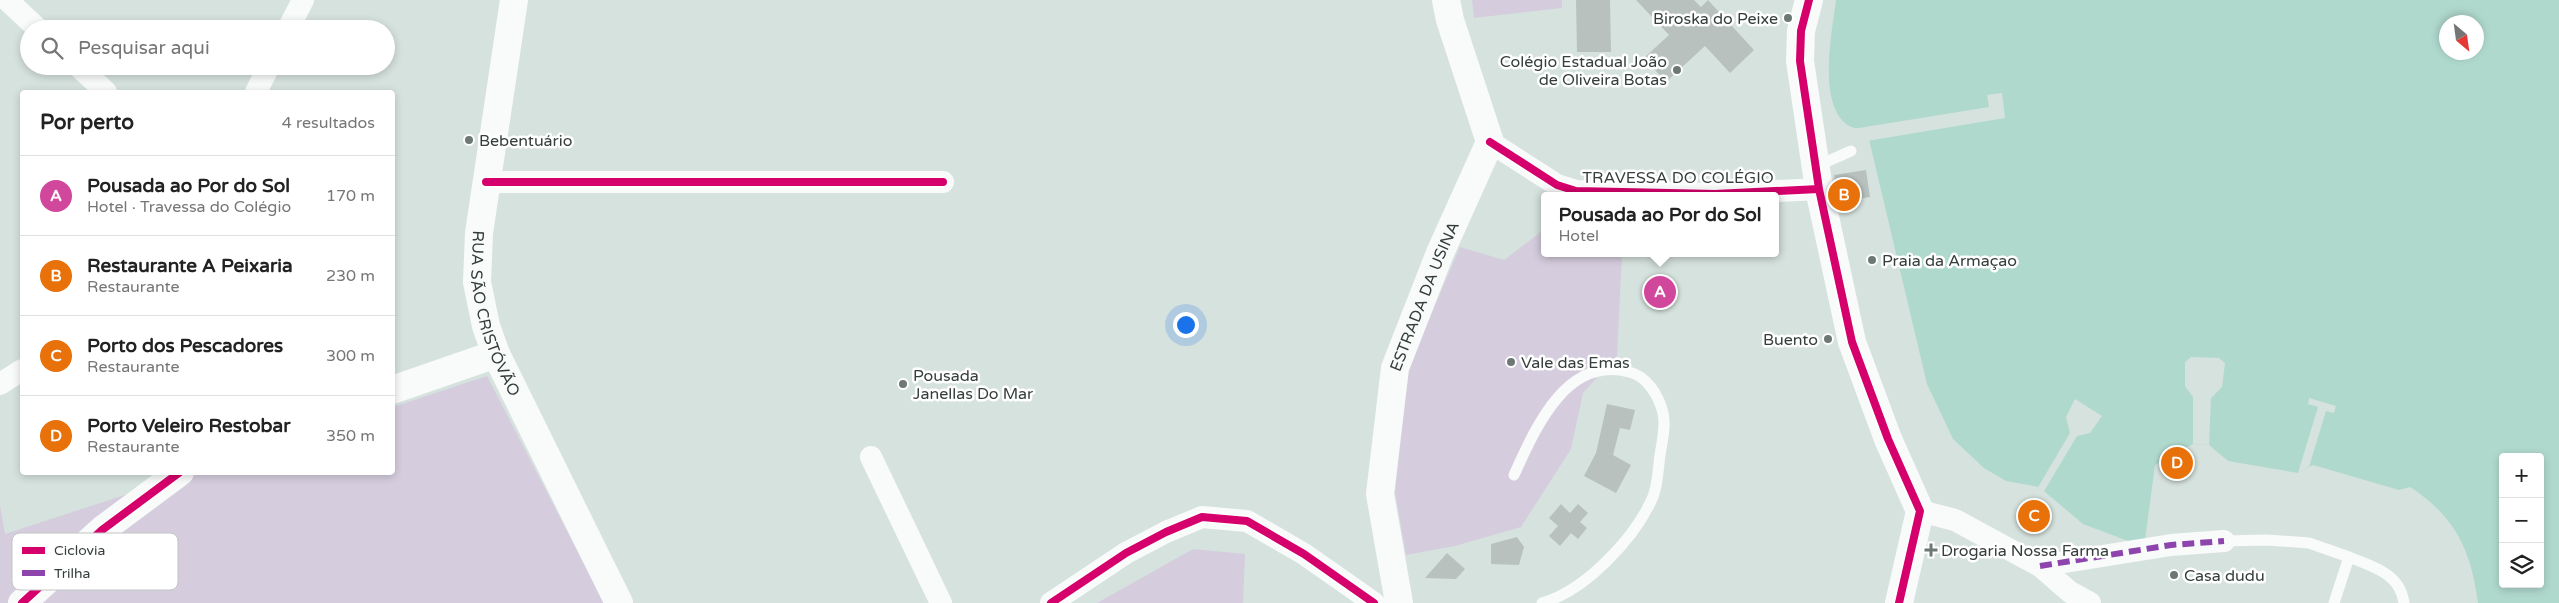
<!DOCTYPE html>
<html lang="pt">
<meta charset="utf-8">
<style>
:root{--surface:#fff;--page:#f2f2f2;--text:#222;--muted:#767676;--line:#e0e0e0;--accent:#6d7775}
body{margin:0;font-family:"Varela Round",sans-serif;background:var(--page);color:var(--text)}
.controls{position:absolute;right:15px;bottom:15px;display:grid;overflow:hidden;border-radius:5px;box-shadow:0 2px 8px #0003}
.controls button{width:45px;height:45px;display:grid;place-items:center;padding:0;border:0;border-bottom:1px solid var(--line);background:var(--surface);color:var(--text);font:25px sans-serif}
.compass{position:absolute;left:2439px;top:15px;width:45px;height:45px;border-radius:50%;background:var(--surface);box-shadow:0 2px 8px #0003;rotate:151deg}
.you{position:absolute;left:1185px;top:324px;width:18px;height:18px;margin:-12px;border:4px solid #fff;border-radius:50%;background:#1a73e8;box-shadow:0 0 0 8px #1a73e833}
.badge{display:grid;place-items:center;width:32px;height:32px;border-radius:50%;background:var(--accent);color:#fff;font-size:16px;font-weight:700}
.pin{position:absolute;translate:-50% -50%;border:2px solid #fff;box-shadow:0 1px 5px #0006}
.popup{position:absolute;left:1541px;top:192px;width:238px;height:65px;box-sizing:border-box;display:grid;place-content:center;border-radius:5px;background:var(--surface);filter:drop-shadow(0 1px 4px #0005);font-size:16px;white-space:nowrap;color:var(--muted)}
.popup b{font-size:19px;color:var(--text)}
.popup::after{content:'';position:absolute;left:50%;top:100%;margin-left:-10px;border:10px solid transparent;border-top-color:var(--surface)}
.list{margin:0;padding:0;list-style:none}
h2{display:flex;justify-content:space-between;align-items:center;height:65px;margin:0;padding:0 20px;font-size:21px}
h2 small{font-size:16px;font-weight:400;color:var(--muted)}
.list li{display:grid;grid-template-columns:32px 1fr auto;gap:15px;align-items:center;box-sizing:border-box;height:80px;padding:0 20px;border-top:1px solid var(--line)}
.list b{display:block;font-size:19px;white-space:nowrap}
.list p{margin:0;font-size:16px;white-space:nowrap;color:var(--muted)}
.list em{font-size:16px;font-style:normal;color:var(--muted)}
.icon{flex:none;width:28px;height:28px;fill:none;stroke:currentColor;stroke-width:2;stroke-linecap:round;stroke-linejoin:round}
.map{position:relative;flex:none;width:2559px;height:603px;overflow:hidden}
.search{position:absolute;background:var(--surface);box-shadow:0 2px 8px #0003;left:20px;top:20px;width:375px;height:55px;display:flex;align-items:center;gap:12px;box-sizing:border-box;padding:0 18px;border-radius:28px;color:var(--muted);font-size:19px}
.panel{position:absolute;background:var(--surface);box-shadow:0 2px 8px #0003;left:20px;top:90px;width:375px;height:385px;border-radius:5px}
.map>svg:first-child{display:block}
</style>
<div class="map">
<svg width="2559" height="603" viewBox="0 0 2559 603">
<rect width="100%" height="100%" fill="#d6e2de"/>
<!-- green -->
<path fill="#d5cddd" d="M1472,0H1562V8L1474,18Z
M1542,231H1545V253H1622L1617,356L1583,393L1571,449L1521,527L1455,546L1406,555L1395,492L1409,366L1460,247L1504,260Z
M487,376L604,603H0V505L5,534L192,473L392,472L393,407Z
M1193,549L1245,554L1243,603H1097Z"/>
<!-- water -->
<path fill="#b0d9cd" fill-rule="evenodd" d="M1836,0H2559V603H2478C2471,551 2456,517 2410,487L2399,490L2313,465L2298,473L2228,461L2209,445L2193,444L2155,465L2144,547L2083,524L2039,487L2006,481L1984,468L1953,439L1927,384L1867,131C1860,129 1850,128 1845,123C1818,99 1832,32 1836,0ZM2446,22H2476V52H2446ZM2503,457H2540V584H2503Z"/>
<!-- pier -->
<path fill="#d6e2de" d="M2002,93L2005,118L1867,141L1865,133L1853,129L1989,107L1987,95Z
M2191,357L2219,358L2225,363L2222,387L2211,398L2209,445L2193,444V397L2185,386V362Z
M2309,398L2336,406L2334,413L2326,411L2309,467L2298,473L2318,407L2308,404Z
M2075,399L2102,416L2090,433L2077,436L2043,493L2037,489L2070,433L2066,417Z"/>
<!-- building -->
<path fill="#b8c1be" d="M1576,0H1610L1611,52H1577Z
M1636,0H1694L1701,7L1708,0L1754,50L1730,73L1705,46L1666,82L1644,58L1669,35Z
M1866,170L1870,197L1838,202L1834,175Z
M1607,404L1635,410L1630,430L1620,428L1613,455L1631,465L1616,493L1584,476L1596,453Z
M1561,504L1570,513L1578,504L1588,513L1580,522L1587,528L1578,539L1571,533L1560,546L1549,536L1558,526L1549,518Z
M1517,537L1524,547L1519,565L1491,564V544Z
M1447,553L1465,569L1456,579L1425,578Z"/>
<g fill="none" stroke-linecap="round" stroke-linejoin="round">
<!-- lane -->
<path stroke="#f9fbfa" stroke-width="11" d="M1817,166L1851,151
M1514,475C1535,429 1566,355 1629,372C1647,376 1659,396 1663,413C1666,426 1662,442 1660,455C1658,468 1658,487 1652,499C1634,539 1585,591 1542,603
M2224,541L2267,540L2309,543L2349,557
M2334,603L2349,557C2373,567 2400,573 2404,603"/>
<!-- street -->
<path stroke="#f9fbfa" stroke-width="22" d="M7,0L38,29
M288,29L303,0
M78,66L106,92
M256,92L269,66
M1490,142L1557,185L1576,191L1715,194L1819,189
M486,182H943
M0,384L22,370
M871,457L941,603
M1920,511L1955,520L2040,566L2070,592L2090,603
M2040,566L2171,545L2224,541
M1051,603L1126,553L1166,532L1202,517L1247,521L1304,554L1374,603"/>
<!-- secondary -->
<path stroke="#f9fbfa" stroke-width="28" d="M1809,0L1801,31L1800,61L1819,189L1852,342L1888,439L1920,511L1899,603
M392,390L496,354
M22,603L102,530L180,472"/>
<!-- primary -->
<g stroke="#f9fbfa" stroke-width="28">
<path id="s1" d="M514,0L479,233L477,282L486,326L496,354L619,603"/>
<path id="s2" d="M1399,603L1380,494L1395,368L1440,253L1490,142L1450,20L1446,0"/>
</g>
<!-- quiet -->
<path stroke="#8e44ad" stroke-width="6" stroke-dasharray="12 6" stroke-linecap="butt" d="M2040,566L2171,545L2224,541"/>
<defs>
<path id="cycleway" d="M1809,0L1801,31L1800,61L1819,189L1852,342L1888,439L1920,511L1899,603
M1490,142L1557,185L1576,191L1715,194L1819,189
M486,182H943
M22,603L102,530L180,472
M1051,603L1126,553L1166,532L1202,517L1247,521L1304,554L1374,603"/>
</defs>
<!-- cycleway casing -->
<use href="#cycleway" stroke="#fff" stroke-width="11"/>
<!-- cycleway -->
<use href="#cycleway" stroke="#d6006c" stroke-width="8"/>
</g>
<!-- markers -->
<g fill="#6d7775" stroke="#fff" stroke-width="2">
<circle cx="1788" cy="18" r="5"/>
<circle cx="1677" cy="70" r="5"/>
<circle cx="469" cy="140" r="5"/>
<circle cx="1872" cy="260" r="5"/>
<circle cx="1828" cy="339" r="5"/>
<circle cx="1511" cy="362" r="5"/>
<circle cx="903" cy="384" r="5"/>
<path d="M1928.5 542.5h5v5h5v5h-5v5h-5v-5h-5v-5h5z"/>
<circle cx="2174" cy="575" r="5"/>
</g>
<g text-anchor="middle" stroke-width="5" stroke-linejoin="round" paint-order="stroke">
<!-- poi labels -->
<g font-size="16" fill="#353e3c" stroke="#fff" text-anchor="start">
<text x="1778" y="24" text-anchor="end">Biroska do Peixe</text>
<text x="1667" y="67" text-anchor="end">Colégio Estadual João<tspan x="1667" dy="18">de Oliveira Botas</tspan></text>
<text x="479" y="146">Bebentuário</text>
<text x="1882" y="266">Praia da Armaçao</text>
<text x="1818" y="345" text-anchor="end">Buento</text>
<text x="1521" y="368">Vale das Emas</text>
<text x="913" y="381">Pousada<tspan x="913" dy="18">Janellas Do Mar</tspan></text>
<text x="1941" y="556">Drogaria Nossa Farma</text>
<text x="2184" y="581">Casa dudu</text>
</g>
<!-- street labels -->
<g font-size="16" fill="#353e3c" stroke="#fff">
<text x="1678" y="183">TRAVESSA DO COLÉGIO</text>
<text dy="6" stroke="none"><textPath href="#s2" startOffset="315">ESTRADA DA USINA</textPath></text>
<text dy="6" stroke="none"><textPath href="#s1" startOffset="319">RUA SÃO CRISTÓVÃO</textPath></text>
</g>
</g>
<!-- legend -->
<rect x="12" y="533" width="166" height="57" rx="8" fill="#fff" stroke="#c2c5c4" stroke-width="1"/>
<rect x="22" y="547" width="23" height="7" fill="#d6006c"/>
<rect x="22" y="570" width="23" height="6" fill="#8e44ad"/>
<g font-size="14" fill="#353e3c">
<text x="54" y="555">Ciclovia</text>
<text x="54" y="578">Trilha</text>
</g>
</svg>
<div class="controls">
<button>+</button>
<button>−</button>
<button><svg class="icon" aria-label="layers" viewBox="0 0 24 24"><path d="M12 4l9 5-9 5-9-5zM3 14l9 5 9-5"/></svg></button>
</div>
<svg class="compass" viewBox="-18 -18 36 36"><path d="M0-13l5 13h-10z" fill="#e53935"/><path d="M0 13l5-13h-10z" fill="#767676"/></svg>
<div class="you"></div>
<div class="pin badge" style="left:1660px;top:292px;background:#d1479c">A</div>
<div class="popup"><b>Pousada ao Por do Sol</b>Hotel</div>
<div class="pin badge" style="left:1844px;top:195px;background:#e8710a">B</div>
<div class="pin badge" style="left:2034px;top:516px;background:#e8710a">C</div>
<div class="pin badge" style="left:2177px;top:463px;background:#e8710a">D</div>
<div class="search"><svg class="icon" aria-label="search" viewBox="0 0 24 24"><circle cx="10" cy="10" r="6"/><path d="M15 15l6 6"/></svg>Pesquisar aqui</div>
<section class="panel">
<h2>Por perto<small>4 resultados</small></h2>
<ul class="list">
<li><span class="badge" style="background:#d1479c">A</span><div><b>Pousada ao Por do Sol</b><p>Hotel · Travessa do Colégio</p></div><em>170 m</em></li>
<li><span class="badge" style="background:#e8710a">B</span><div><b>Restaurante A Peixaria</b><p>Restaurante</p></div><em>230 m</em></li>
<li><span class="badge" style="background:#e8710a">C</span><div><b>Porto dos Pescadores</b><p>Restaurante</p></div><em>300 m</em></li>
<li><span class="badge" style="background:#e8710a">D</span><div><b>Porto Veleiro Restobar</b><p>Restaurante</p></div><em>350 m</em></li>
</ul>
</section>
</div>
